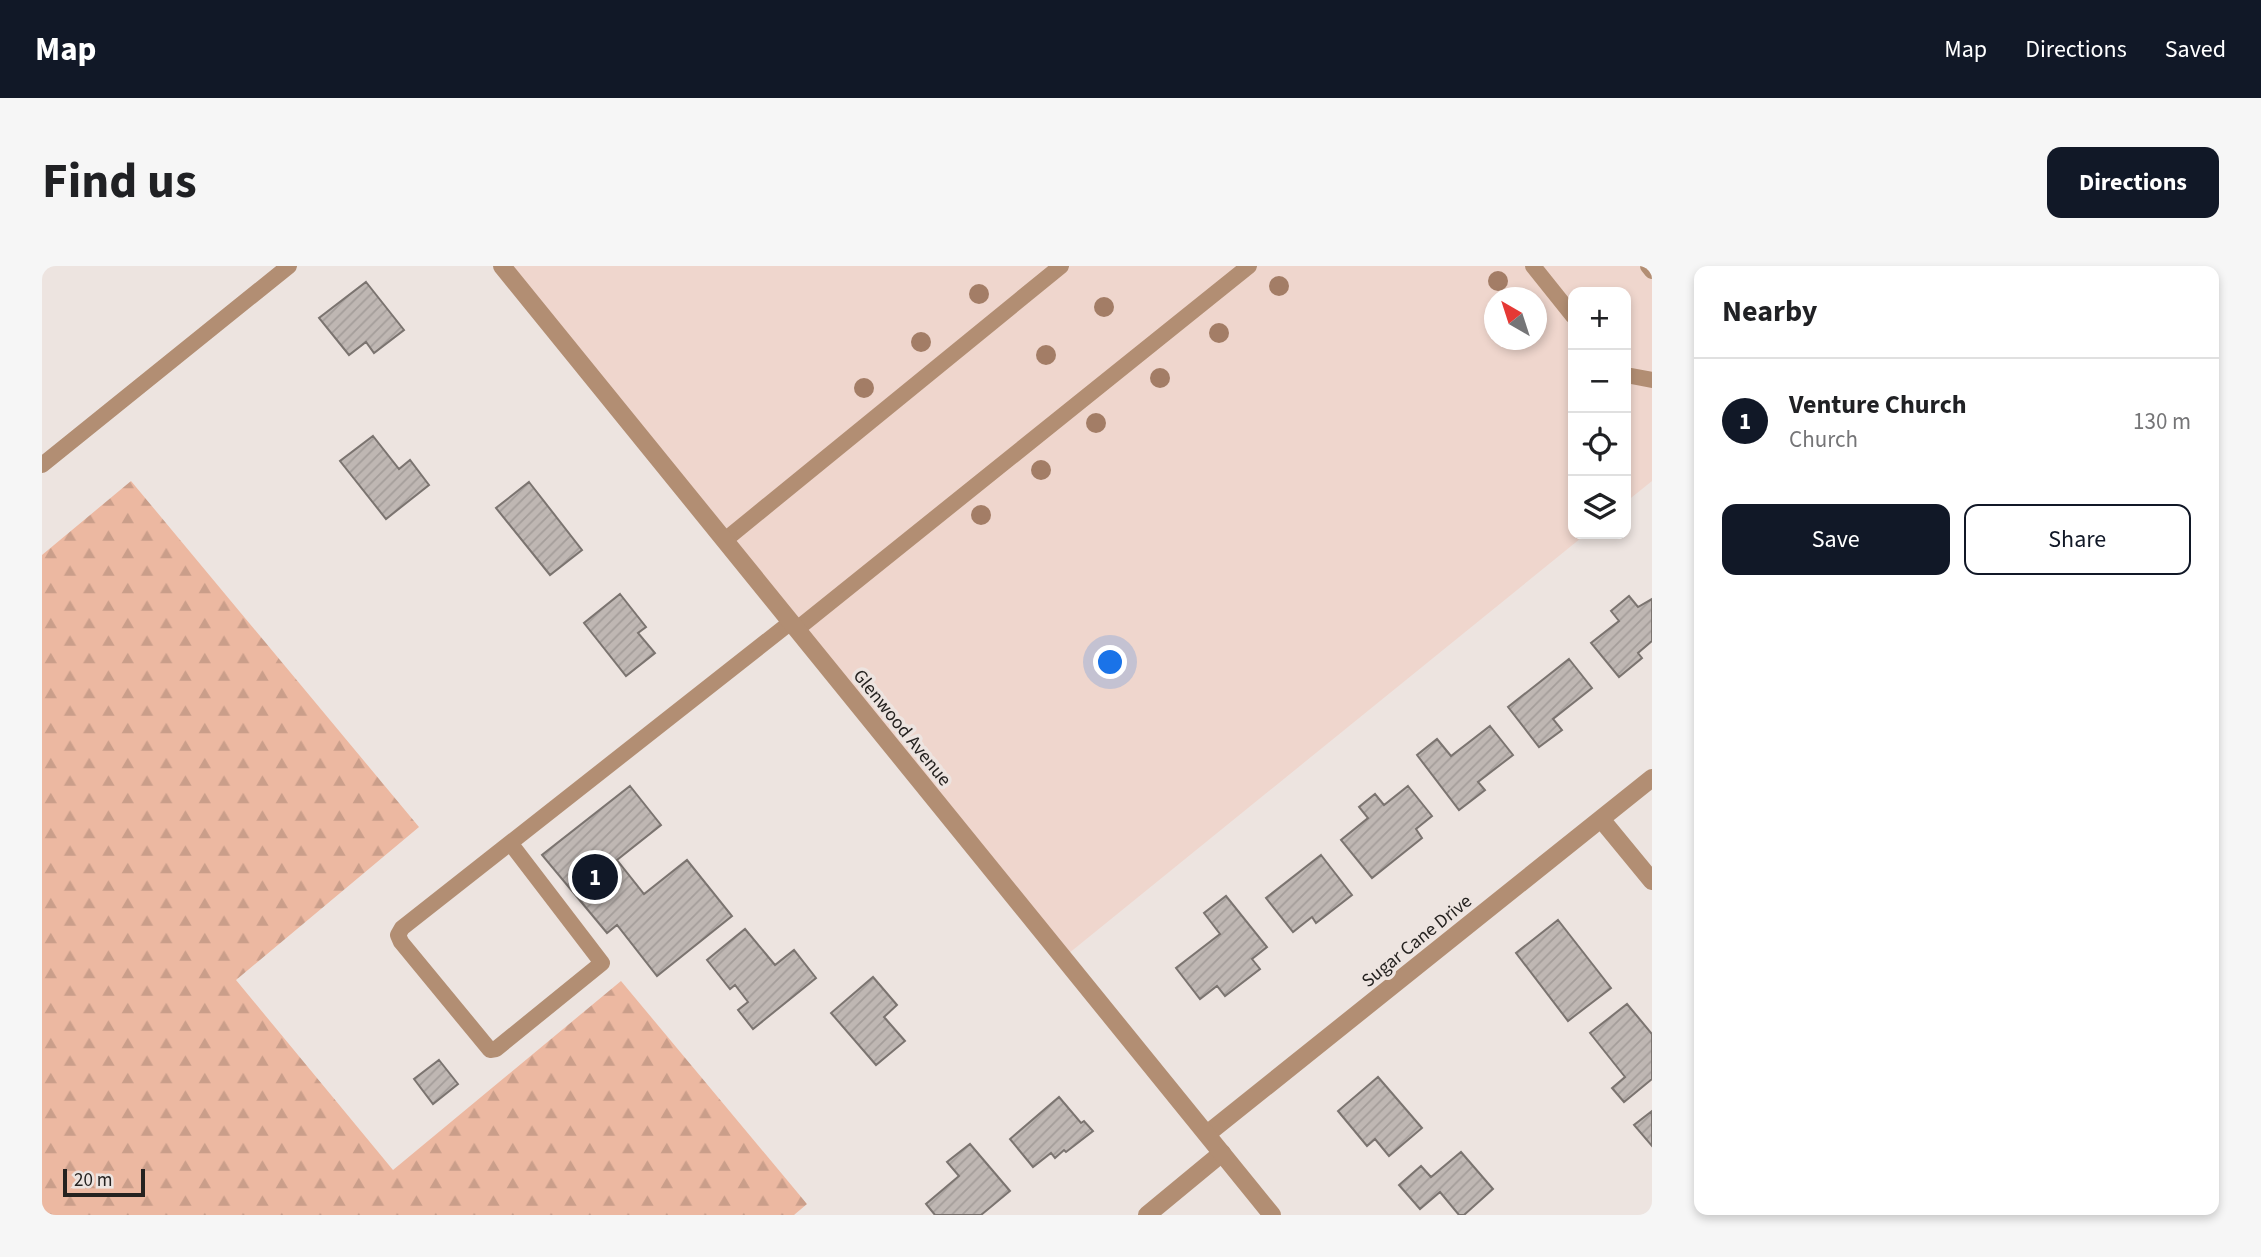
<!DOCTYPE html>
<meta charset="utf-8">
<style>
:root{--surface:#fff;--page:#f6f6f6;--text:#202124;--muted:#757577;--line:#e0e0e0;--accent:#111827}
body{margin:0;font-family:"Source Sans 3",sans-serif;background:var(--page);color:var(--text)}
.controls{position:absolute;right:21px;top:21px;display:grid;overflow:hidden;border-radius:14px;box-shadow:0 4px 10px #0003}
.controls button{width:63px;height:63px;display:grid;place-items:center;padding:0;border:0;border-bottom:2px solid var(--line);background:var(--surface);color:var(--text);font:35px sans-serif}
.compass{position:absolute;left:1442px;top:21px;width:63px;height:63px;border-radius:50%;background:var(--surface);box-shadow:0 4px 10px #0003;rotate:321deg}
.scale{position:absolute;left:21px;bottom:18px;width:82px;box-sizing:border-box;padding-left:7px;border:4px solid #252220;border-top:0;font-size:19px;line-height:24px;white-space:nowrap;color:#252220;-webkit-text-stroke:5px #ede4e0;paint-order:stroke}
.you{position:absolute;left:1069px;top:397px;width:24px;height:24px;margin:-18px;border:5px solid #fff;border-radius:50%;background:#1a73e8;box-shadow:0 0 0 10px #1a73e833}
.badge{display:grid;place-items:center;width:46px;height:46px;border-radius:50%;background:var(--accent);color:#fff;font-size:23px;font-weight:700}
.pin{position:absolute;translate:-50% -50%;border:4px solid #fff;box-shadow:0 2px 7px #0006}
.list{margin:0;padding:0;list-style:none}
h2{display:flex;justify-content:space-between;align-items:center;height:91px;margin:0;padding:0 28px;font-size:30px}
h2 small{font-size:23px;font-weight:400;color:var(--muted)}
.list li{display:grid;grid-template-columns:46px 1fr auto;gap:21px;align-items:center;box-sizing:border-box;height:126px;padding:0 28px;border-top:2px solid var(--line)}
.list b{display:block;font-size:26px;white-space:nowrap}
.list p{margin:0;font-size:23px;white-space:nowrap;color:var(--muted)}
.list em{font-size:23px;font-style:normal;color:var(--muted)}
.actions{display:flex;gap:14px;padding:21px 28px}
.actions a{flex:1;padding:16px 0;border:2px solid var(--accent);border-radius:14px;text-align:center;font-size:24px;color:var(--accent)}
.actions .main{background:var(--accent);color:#fff}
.icon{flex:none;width:38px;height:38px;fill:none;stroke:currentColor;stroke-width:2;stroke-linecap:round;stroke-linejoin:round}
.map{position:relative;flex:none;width:1610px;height:949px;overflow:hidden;border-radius:14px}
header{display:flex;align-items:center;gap:42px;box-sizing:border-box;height:98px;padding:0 35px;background:var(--accent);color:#fff}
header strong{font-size:33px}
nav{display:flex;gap:38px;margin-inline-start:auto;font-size:24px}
.intro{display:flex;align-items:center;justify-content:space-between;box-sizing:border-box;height:168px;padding:0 42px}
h1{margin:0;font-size:49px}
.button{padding:18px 32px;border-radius:14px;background:var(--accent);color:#fff;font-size:24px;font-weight:700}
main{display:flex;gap:42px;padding:0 42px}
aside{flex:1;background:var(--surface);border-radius:14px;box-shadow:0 4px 10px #0003}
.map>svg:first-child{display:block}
</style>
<header>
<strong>Map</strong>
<nav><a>Map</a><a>Directions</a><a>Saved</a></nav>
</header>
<div class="intro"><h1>Find us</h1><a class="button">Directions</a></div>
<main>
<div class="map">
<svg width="1610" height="949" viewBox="0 0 1610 949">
<defs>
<pattern id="forest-firs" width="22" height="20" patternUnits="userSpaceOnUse" patternTransform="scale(1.75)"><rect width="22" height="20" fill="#ecb8a1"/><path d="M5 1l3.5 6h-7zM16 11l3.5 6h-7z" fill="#ca9e8a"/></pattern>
<pattern id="building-hatch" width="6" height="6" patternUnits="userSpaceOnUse" patternTransform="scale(1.75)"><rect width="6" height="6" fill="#bfb7b3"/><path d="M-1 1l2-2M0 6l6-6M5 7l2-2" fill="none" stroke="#a49d9a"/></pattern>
</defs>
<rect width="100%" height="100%" fill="#ede4e0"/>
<!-- education -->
<path fill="#efd6cd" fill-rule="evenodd" d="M460,0H1610V215L1584,236V26H1531V268H1544L1021,692ZM1452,32H1494V74H1452Z"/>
<!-- forest -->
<path fill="url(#forest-firs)" d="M89,215L377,561L194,714L351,904L579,715L765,938L752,949H0V289Z"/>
<!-- building -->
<path fill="url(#building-hatch)" stroke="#7b7470" stroke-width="2" d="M324,16L362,64L332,87L324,76L307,89L277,52Z
M331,170L357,203L368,194L387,219L344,253L298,195Z
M487,216L540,284L508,309L454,242Z
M578,328L604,361L596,367L613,387L584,410L542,357Z
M1587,330L1596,341L1610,333V375L1596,387L1600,392L1577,411L1549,377L1577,355L1569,345Z
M1527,393L1550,422L1511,453L1520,464L1497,481L1466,441Z
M1448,460L1471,489L1436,516L1443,524L1417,544L1375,489L1395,473L1409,490Z
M588,520L619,559L575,594L602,628L645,594L690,650L615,710L575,659L565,667L500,589Z
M1366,520L1390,550L1374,563L1380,572L1330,612L1299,574L1326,552L1317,541L1333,528L1342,539Z
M1279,589L1310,629L1274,657L1270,651L1251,666L1224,632Z
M1184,630L1225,681L1210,693L1218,703L1183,730L1175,720L1158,733L1134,702L1178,668L1162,647Z
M1516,654L1569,722L1526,755L1474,687Z
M703,663L733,699L752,684L774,712L711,763L696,744L706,736L693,719L688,723L665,694Z
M831,711L855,739L842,751L863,775L834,799L789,747Z
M1585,738L1610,768V813L1582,836L1570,822L1583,811L1548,767Z
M397,794L416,818L391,838L372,813Z
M1336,811L1380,862L1347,890L1333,873L1325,880L1296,845Z
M1017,831L1039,857L1042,855L1051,865L1024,886L1022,884L1013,892L1009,887L991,901L968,873Z
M1610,845V880L1592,859Z
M928,878L968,925L939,949H893L884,938L917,910L905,896Z
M1419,886L1451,923L1422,949H1417L1398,926L1378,943L1357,919L1379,900L1389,911Z"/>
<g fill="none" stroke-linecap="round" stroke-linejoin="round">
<!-- service -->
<path stroke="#b28e73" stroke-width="16" d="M1491,0L1531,50
M1606,0L1610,5
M1584,109L1610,114
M0,199L247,0
M683,274L1019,0
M755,363L1207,0
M469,578L560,697L454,783L448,784L359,676L356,669L360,662L749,356"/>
<!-- minor -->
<path stroke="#b28e73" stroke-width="18" d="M1559,553L1610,615
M1165,868L1610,512
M1105,949L1180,887"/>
<!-- tertiary -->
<path stroke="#b28e73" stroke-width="18" d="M460,0L1230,949"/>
</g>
<!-- trees -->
<g fill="#a37d66">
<circle cx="1456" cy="15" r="10"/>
<circle cx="1237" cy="20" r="10"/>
<circle cx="937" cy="28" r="10"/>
<circle cx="1062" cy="41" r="10"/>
<circle cx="1177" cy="67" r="10"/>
<circle cx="879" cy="76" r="10"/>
<circle cx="1004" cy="89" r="10"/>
<circle cx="1118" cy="112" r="10"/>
<circle cx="822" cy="122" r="10"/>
<circle cx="1054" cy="157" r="10"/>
<circle cx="999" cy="204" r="10"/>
<circle cx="939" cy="249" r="10"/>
</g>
<g text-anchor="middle" stroke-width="7" stroke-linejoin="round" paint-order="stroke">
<!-- street labels -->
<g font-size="19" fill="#252220" stroke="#ede4e0">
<text transform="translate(861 461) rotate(51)" y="7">Glenwood Avenue</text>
<text transform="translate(1374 674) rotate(-39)" y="7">Sugar Cane Drive</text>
</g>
</g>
</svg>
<div class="controls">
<button>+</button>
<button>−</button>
<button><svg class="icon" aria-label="locate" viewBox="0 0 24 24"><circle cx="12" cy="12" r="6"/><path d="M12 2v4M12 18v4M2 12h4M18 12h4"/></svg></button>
<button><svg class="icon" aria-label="layers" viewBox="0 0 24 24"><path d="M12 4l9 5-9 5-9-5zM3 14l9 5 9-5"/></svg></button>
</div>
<svg class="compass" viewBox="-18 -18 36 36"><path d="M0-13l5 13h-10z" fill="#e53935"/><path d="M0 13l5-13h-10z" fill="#757577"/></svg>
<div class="scale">20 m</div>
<div class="you"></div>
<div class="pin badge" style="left:553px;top:611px">1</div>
</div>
<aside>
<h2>Nearby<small></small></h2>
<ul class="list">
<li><span class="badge">1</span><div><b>Venture Church</b><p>Church</p></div><em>130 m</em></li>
</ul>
<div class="actions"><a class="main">Save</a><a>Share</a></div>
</aside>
</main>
